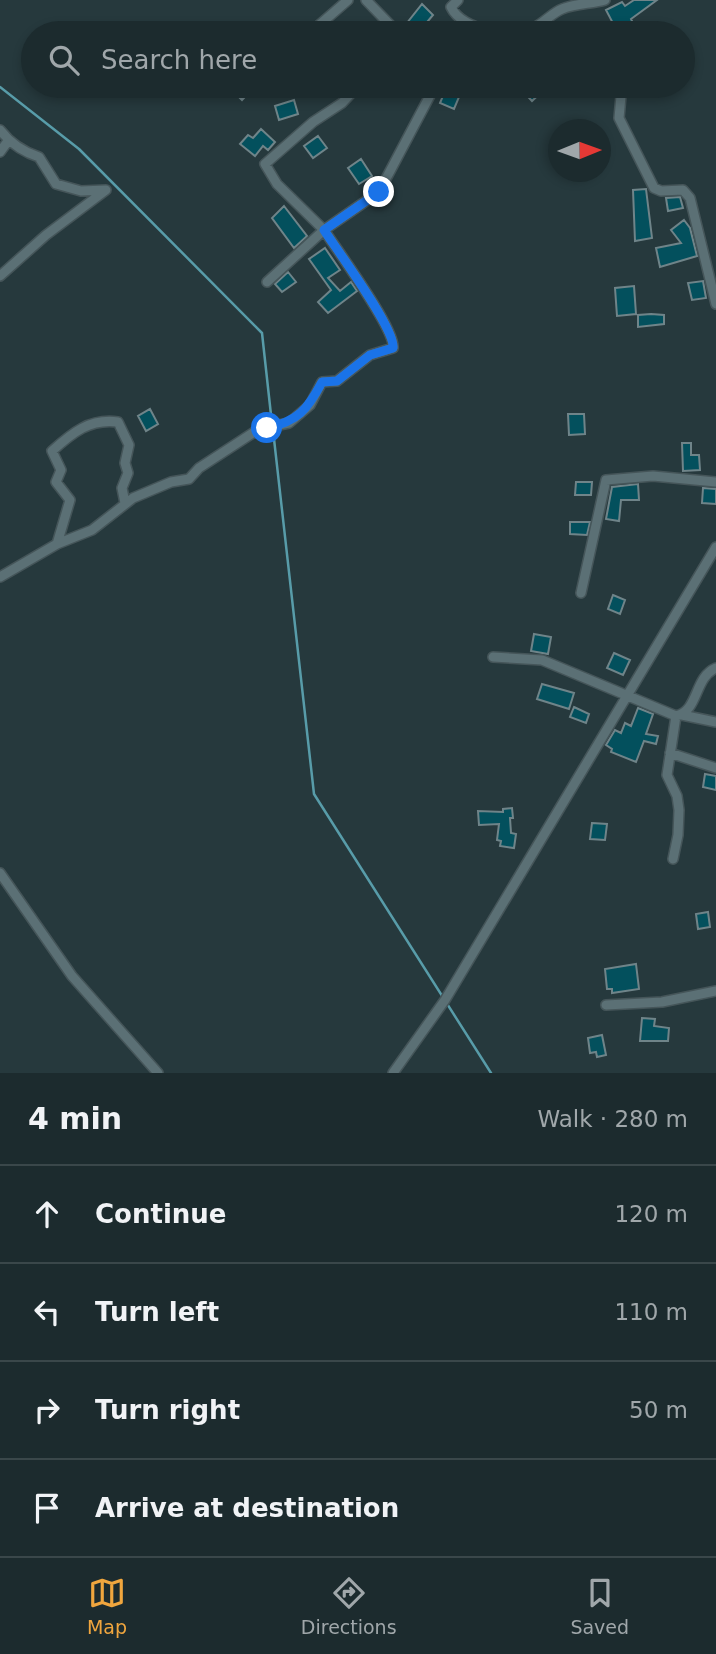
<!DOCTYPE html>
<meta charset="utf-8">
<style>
:root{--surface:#1c2b2e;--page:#253336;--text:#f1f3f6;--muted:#a0a7aa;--line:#3a474a;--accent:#f0a63e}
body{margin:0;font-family:"DejaVu Sans",sans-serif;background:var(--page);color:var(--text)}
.compass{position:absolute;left:548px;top:119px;width:63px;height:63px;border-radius:50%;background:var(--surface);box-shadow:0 4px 10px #0003;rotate:89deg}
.stop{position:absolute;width:21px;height:21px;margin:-16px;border:5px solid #1a73e8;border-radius:50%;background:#fff}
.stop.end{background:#1a73e8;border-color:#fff;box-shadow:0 2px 7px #0008}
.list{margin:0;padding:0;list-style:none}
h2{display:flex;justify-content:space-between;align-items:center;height:91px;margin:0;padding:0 28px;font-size:30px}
h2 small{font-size:23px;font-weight:400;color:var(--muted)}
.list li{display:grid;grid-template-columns:46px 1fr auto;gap:21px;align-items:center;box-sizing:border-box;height:98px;padding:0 28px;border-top:2px solid var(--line)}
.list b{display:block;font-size:26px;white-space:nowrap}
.list em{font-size:23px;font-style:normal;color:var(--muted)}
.icon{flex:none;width:38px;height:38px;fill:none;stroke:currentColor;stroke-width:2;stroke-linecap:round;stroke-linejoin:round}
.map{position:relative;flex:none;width:716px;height:1073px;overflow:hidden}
.search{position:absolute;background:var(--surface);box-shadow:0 4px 10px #0003;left:21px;right:21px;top:21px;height:77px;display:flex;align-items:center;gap:18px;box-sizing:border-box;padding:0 24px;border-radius:38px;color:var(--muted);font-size:26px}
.sheet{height:483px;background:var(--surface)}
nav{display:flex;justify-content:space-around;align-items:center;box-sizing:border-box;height:98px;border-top:2px solid var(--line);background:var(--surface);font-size:19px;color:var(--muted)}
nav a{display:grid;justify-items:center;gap:4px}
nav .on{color:var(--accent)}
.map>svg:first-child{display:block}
</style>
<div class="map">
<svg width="716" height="1073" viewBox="0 0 716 1073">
<rect width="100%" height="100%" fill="#26393d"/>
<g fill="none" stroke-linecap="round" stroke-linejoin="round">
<!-- stream -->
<path stroke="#589ca9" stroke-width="2.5" d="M0,87L79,149L262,333L272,424
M273,430L314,794L491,1073"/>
</g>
<!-- building -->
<path fill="#03505d" stroke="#6f8489" stroke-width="2" d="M634,0H657L631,19L633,23L617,31L606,10L622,2L625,6Z
M422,4L433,15L418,33H407L403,28Z
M235,86H255L242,100L231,89Z
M518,86H548L532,101Z
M445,91L459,97L454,109L440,103Z
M294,100L298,114L279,120L275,106Z
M261,129L275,142L268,150L263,146L255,156L240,144L248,135L253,138Z
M318,136L327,148L313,158L304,146Z
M361,159L372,176L359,184L348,168Z
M646,189L652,238L635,241L633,190Z
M680,197L683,208L668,211L666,198Z
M284,206L307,236L294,248L272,218Z
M684,220L690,228L697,256L660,267L656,248L681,243L671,230Z
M325,248L340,270L328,278L340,291L351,282L357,291L328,313L318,302L331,290L309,259Z
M288,272L296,282L282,292L275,284Z
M703,281L706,298L692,300L688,283Z
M634,286L636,314L617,316L615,288Z
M651,314L664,315V324L638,327V315Z
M150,409L158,424L146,431L138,416Z
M568,414H584L585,434L569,435Z
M682,443H691V455H699L700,470L683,471Z
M576,482H592L591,495H575Z
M638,484L639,500H621L619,521L606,519L612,487Z
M703,488L716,489V504L702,503Z
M570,522H590L587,535L570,534Z
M613,595L625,600L620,614L608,609Z
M534,634L551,637L548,654L531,651Z
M614,653L630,660L623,675L607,668Z
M542,684L574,693L569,709L537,699Z
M574,707L589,714L586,723L570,717Z
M638,708L653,714L646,734L658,736L656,744L644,741L636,762L611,752L612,749L606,745L615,730L621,733L625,723L631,726Z
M705,774L716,776V790L703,787Z
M512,808L513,818H510L511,833L516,834L514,848L500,846L501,841L497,840L499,824L479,825L478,811L503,812V809Z
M592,823L607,824L605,840L590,839Z
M708,912L710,927L698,929L696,914Z
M636,964L639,989L612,993V989H607L605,969Z
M642,1018L655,1019L654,1026L669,1028L668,1041H640Z
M602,1035L606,1055L597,1057L596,1052L590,1053L588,1038Z"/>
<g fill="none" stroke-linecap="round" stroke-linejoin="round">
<defs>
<path id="street" d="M366,0L398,33
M458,0L451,7C462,31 513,39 535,27C545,22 552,13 562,9C576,3 592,4 605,0
M310,33L348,0
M358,86L342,103L313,122L265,164L277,184L324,230L379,192L435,86
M629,86L621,96L619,118L654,188L661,191L683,190L690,198L716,304
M0,130C10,143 23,152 39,157L56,184L81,191L106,190L46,235L0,276
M0,152L8,141
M57,544L70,500L56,482L61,470L52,451C72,433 90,418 118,422L129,445L125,463L128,473L122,488L125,503
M0,577L57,544L92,530L133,498L171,482L189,479L199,468L259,429L289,423L310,405L322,382L337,381L370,355L393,348C396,330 337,250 324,230L267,282
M581,593L606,480L653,476L716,482
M493,657L542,660L676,716C699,711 694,677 716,668
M682,715L716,722
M670,753L716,768
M673,859L678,835L679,810L677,796L667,775L676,716
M0,873L72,976L158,1073
M606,1005L662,1002L716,991
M393,1073L445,1000L716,547"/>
</defs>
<!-- street casing -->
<use href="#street" stroke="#455559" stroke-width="12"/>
<!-- street -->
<use href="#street" stroke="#5b7075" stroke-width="9"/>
</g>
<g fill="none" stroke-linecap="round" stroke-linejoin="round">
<!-- route -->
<path stroke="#1a73e8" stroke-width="9" d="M267,428C298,421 307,410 322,382L337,381L370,355L393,348C396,330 337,250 324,230L379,192"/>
</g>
</svg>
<svg class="compass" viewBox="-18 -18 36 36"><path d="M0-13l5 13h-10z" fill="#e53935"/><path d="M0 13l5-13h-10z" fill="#a0a7aa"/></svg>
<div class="stop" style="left:267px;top:428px"></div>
<div class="stop end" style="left:379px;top:192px"></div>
<div class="search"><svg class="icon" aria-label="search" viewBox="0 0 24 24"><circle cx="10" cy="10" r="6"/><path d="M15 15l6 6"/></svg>Search here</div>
</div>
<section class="sheet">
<h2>4 min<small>Walk · 280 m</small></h2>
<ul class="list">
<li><svg class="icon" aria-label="ahead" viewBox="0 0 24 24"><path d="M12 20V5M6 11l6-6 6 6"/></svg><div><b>Continue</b></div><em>120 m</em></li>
<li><svg class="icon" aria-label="left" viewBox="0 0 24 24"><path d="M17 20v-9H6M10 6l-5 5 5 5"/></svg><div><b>Turn left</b></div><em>110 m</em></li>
<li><svg class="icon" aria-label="right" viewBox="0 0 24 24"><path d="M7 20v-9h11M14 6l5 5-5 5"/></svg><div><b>Turn right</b></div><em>50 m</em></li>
<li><svg class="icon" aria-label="arrive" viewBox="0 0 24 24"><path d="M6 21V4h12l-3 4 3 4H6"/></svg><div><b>Arrive at destination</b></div></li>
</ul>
</section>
<nav>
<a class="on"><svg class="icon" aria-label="map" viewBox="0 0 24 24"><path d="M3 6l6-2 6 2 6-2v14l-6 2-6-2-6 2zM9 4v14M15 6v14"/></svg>Map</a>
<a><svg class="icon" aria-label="directions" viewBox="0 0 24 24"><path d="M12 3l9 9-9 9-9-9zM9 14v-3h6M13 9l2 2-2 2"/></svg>Directions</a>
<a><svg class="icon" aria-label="saved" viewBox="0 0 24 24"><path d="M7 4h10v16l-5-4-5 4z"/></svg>Saved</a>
</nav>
